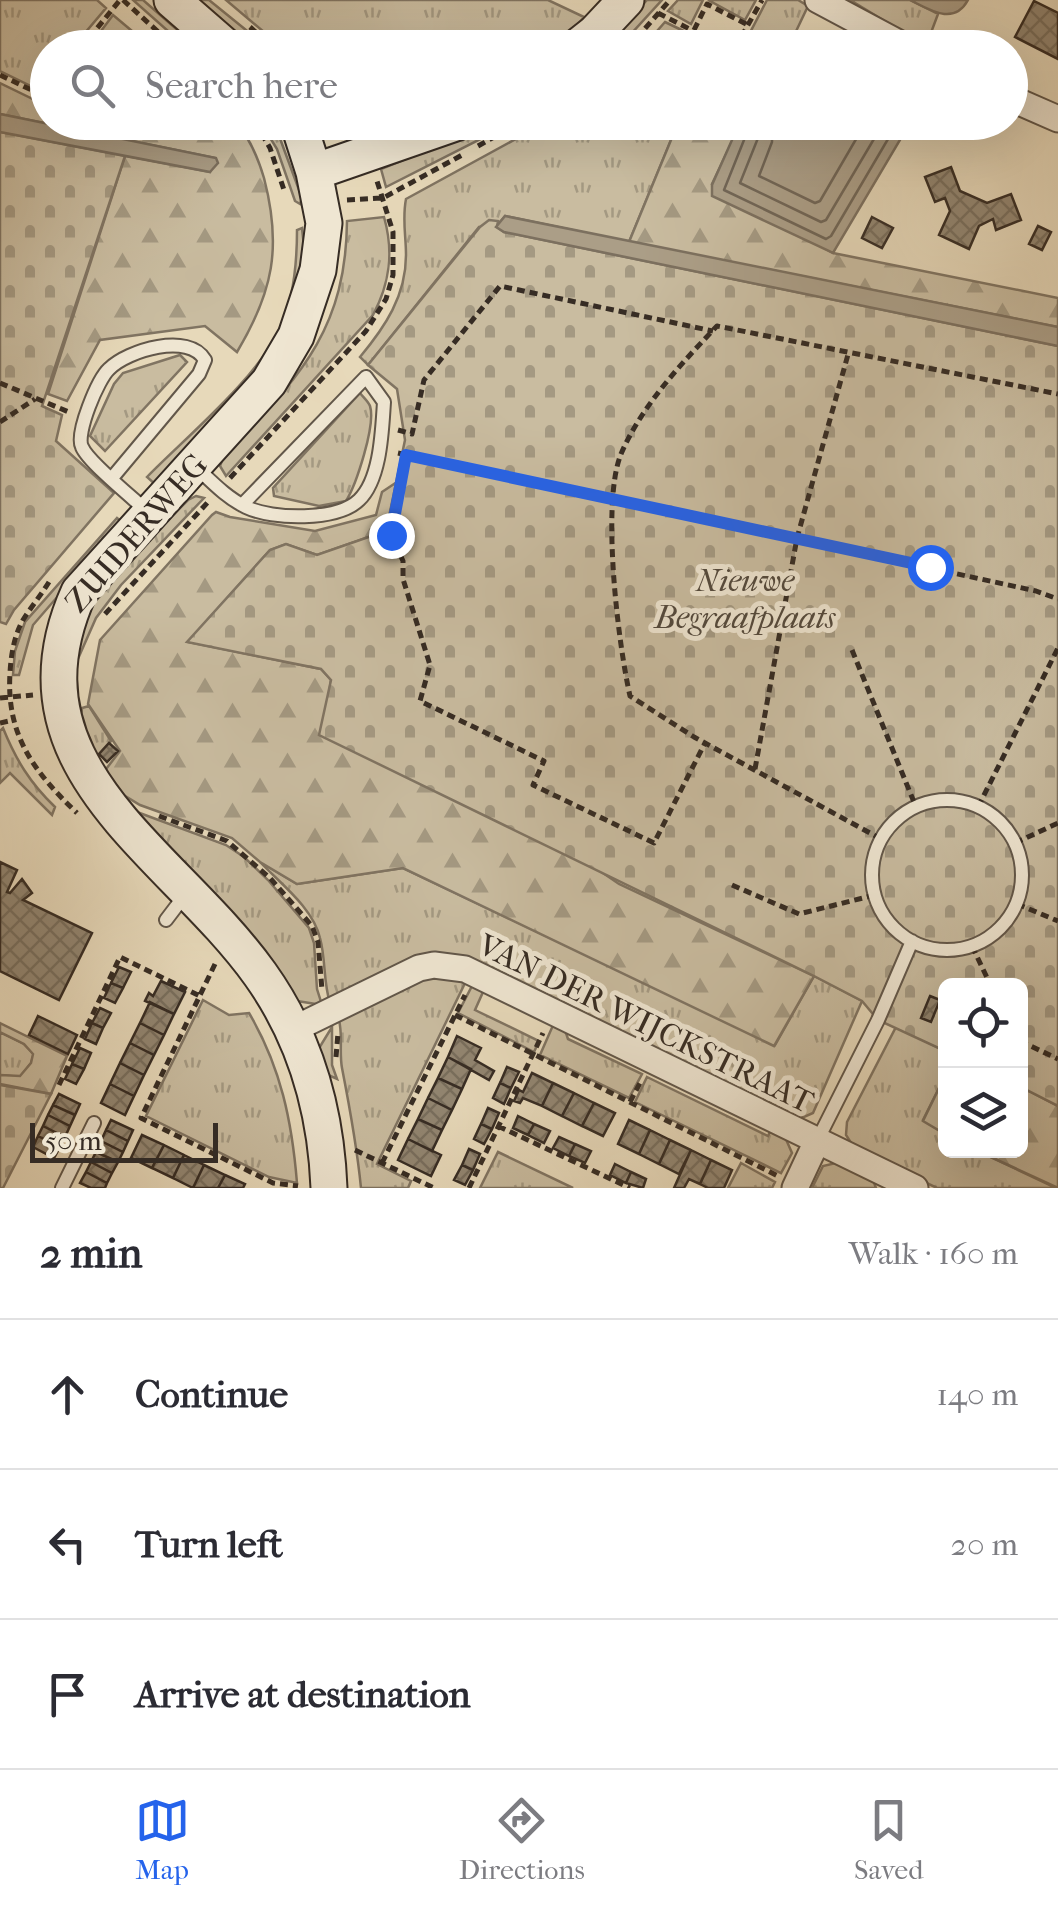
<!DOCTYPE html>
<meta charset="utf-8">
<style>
:root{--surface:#fff;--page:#f7f7f7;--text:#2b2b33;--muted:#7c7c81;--line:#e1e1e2;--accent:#2563eb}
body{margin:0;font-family:"IM FELL French Canon",serif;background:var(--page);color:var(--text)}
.controls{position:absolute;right:30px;bottom:30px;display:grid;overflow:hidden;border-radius:15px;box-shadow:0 10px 40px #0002}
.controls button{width:90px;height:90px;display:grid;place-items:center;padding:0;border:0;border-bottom:2px solid var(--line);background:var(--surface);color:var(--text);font:50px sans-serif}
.scale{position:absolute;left:30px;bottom:25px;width:188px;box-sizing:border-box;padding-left:10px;border:5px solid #362c24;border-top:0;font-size:28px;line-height:35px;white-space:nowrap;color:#362c24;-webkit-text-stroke:8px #efe6d2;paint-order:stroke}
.stop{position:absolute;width:30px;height:30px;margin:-22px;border:8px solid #2563eb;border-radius:50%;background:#fff}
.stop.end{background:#2563eb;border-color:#fff;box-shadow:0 2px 10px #0008}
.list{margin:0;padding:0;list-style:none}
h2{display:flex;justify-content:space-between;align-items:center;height:130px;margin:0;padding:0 40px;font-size:42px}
h2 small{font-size:32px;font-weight:400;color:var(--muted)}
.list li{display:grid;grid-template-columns:65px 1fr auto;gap:30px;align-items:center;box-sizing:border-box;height:150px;padding:0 40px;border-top:2px solid var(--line)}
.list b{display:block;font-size:38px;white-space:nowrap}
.list em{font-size:32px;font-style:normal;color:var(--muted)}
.icon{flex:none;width:55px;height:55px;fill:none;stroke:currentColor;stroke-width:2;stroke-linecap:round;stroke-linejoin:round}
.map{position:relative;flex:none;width:1058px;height:1188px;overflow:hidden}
.search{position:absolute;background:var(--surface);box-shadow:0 10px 40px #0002;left:30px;right:30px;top:30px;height:110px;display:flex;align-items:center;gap:25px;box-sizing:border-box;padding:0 35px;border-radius:55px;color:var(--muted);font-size:38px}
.sheet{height:580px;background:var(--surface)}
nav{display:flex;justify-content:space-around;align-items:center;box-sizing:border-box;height:140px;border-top:2px solid var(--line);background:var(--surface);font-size:28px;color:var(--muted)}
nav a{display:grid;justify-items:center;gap:5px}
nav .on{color:var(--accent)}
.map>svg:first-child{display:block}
</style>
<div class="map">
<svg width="1058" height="1188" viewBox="0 0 1058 1188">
<defs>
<pattern id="grass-tufts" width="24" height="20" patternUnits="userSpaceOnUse" patternTransform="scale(2.5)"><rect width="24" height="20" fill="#c9bca0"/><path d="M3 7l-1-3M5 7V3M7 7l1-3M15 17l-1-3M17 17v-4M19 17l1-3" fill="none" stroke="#a49982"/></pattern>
<pattern id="forest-firs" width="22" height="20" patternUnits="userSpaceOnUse" patternTransform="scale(2.5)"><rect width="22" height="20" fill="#c9bca0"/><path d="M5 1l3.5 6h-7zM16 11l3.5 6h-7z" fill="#a49982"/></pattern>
<pattern id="cemetery-stones" width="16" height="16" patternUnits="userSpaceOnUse" patternTransform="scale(2.5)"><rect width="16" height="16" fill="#c9bca0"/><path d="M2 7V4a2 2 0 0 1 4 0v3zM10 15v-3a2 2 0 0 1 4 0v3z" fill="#a49982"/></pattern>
<pattern id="building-cross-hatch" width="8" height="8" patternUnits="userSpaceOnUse" patternTransform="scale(2.5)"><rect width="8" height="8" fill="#928672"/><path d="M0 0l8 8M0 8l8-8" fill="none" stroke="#786e5d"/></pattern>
</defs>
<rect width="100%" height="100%" fill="#e7d9ba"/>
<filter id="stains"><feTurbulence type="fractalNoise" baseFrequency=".002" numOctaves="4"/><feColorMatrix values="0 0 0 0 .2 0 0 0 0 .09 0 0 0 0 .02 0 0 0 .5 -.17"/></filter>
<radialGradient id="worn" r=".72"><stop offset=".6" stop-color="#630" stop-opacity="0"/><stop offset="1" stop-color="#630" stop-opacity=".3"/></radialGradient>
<!-- grass -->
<path fill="url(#grass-tufts)" stroke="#807462" stroke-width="2.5" d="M0,0H97L106,8L73,47L48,48L47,77L37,89L0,71Z
M133,0H143L197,47H186Z
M196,0H209L267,47H252Z
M226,0H548L584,17L559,47L283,48Z
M647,0H662L619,47L603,48Z
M678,0H703L691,24L668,11Z
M708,0H756L745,20Z
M767,0H798L808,6L790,44L780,47L742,48Z
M850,0H910L938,14L926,46Z
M113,15L151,47H119L101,31Z
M665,22L717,47H643Z
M261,123L275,125L302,198L300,204L295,201L277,149Z
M494,123H512L386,187L381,169Z
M545,123H678L629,242L505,216L496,227H479L368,365L360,357C385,327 406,296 406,255C406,235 402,219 406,199Z
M384,217C394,252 390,283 373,315L226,476L220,466L223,458C295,380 346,335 347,221Z
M302,228C303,241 306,254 305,267C292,357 215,422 157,486L147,477C186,437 258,378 280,328C294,299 297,262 297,230Z
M180,355L187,362L105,451L90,436L114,384L123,373Z
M360,393C363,397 368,401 370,406C376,425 356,485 346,501L319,506L274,496L273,488Z
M196,496L204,498L121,585L96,618L77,661L69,659L97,592L188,500Z
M117,518L122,522L33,625L19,675H13L15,651L25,622Z
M89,706L111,741L95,762L81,719L82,708Z
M3,728C16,760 30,783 55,807L52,815L10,773L0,783V731Z
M137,812L226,845L244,857L268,880L309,928L314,943L317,989L322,1005L291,1000Z
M260,862L297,884L403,868L775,1045L814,976L862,1001L813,1113L804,1117L785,1114L467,960L330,1003C323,981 326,960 320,938C313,908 281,884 260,862Z
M433,975L467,979L377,1164L411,1181L408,1188H361C357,1147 350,1109 342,1068C339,1052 343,1036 339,1020Z
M472,986L483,992L475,1010L539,1041L534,1052L458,1013Z
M203,1000L229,1015L249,1013C281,1067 292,1122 297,1183L269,1177L146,1116Z
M554,1023L564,1027L568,1039L642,1074L629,1098L540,1055Z
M332,1027V1065L337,1079L326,1074L316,1053Z
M896,1027L945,1051V1076L923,1120L945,1134L946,1150L978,1151L1056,1188H937L855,1149L846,1135L847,1122Z
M0,1032L24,1044L34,1054L31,1063L20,1077L0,1075Z
M647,1077L768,1136L772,1128L785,1137L792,1153L781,1173L635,1102Z
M498,1152L573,1188H480Z
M840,1162L873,1180L876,1188H812L823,1166Z
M741,1163L775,1182L772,1188H728Z"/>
<!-- forest -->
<path fill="url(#forest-firs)" stroke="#807462" stroke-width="2.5" d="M0,83L41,103L47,96L48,122H235C250,137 258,158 264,178C282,247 273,292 237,352L205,326L100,340L67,401L48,394L125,156L210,172L215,158L0,114Z
M678,123H722L737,131L712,184L833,253L1058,298V327L629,242Z
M397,482L386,531L317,555L286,544L270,550L188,642L321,669L331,680L330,687L619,884L814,976L774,1046L403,868L297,884L260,862L232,838L140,805L122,794L103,773L120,751L88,704L100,640L212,515L216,512L230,517L315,531L376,515L382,492Z
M0,1023L67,1056L51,1094L0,1084V1075L20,1076L31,1063L33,1054L24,1044L0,1032Z
M945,1076V1134L923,1121Z
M1021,1087L1058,1106V1188L978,1151L1020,1150Z"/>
<!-- cemetery -->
<path fill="url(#cemetery-stones)" stroke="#807462" stroke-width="2.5" d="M0,132L125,156L42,406L62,415L56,441L114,493L14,610L6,624L0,622Z
M489,220L498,221L497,227L504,232L1058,346V1106L1021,1087L1020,986H946L945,1051L878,1020L862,1001L814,976L319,735L331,680L321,669L187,642L270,550L286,544L317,555L386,531L405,440L397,389L368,365L480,227Z
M0,1085L51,1094L3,1188H0Z"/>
<!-- water -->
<path fill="#ab9e87" stroke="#7c705f" stroke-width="2.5" d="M910,0H968C954,26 930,10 910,0Z
M0,114L216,158L218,163L210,172L0,132Z
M722,123H910L833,253L712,196V185L736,131Z
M505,216L1058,327V346L504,232L496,227Z"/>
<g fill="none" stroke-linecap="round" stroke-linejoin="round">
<!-- shore -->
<path stroke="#706556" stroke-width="2.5" d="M742,122L746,135L724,190L826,239L831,236L898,122
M757,122L758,138L740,183L821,222L826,220L884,122
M772,122V142L759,176L815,203L820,201L866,122"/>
</g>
<!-- building -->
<path fill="url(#building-cross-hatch)" stroke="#362c24" stroke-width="2.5" d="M1034,1L1058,13V59L1015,37Z
M951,167L960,191L987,203L1011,194L1021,220L996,230L993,219L979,226L969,249L939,235L950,211L945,198L935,202L925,177Z
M872,217L893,228L882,248L862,238Z
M1038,226L1051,232L1042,250L1029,244Z
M109,743L118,751L107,762L99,754Z
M0,862L17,870L7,892L10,893L22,879L32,893L23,900L92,933L59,1000L0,971Z
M119,967L131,972L123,988L111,983Z
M161,981L185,992L174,1014L145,1001L149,993L153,996Z
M111,983L123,988L115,1003L104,998Z
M930,996L940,1000L931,1022L921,1018Z
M150,1002L174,1014L164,1035L140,1023Z
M100,1008L111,1013L103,1028L92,1023Z
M38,1016L77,1035L68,1054L29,1035Z
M92,1023L103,1028L96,1044L85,1039Z
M140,1023L164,1035L154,1055L130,1043Z
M457,1036L481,1048L475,1060L494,1071L489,1080L448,1057Z
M130,1043L154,1055L144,1075L120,1063Z
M80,1048L91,1053L84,1069L72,1064Z
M448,1057L471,1069L462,1089L438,1078Z
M120,1063L144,1075L134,1096L110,1084Z
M72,1064L84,1069L76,1084L65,1079Z
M507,1067L519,1072L511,1088L500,1083Z
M532,1073L553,1083L542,1106L523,1098L520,1103L514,1101L519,1090L523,1092Z
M438,1078L462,1089L452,1110L428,1098Z
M500,1083L511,1088L504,1104L493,1098Z
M553,1083L574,1093L562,1116L542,1106Z
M110,1084L134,1096L125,1115L101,1103Z
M574,1093L594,1103L582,1126L562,1116Z
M59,1094L80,1104L75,1115L53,1105Z
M428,1098L452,1110L442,1130L418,1119Z
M594,1103L615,1113L603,1136L582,1126Z
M53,1105L75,1115L70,1126L48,1115Z
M488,1108L499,1113L492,1129L481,1124Z
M48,1115L70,1126L65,1137L43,1126Z
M518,1116L534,1124L528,1135L513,1128Z
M418,1119L442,1130L432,1151L408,1139Z
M111,1120L133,1130L128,1141L106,1130Z
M629,1120L650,1130L639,1154L618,1144Z
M481,1124L492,1129L484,1144L474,1139Z
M534,1124L550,1131L544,1143L528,1135Z
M43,1126L65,1137L60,1147L38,1136Z
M106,1130L128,1141L123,1152L101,1141Z
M650,1130L670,1140L659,1164L639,1154Z
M142,1135L164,1145L152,1168L131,1158Z
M38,1136L60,1147L54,1158L33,1147Z
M559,1137L575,1144L569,1156L553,1148Z
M408,1139L441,1155L431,1176L398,1160Z
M670,1140L691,1150L679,1174L659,1164Z
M101,1141L123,1152L118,1162L96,1152Z
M575,1144L591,1151L585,1163L569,1156Z
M164,1145L184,1155L173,1178L152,1168Z
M469,1149L480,1154L473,1170L462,1165Z
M691,1150L711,1160L700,1184L689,1179L684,1188H674Z
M96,1152L118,1162L112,1173L91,1162Z
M184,1155L204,1165L193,1188L173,1178Z
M711,1160L732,1170L724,1188H708L700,1184Z
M91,1162L112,1173L107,1183L86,1172Z
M615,1164L631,1172L626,1183L610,1175Z
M204,1165L225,1175L218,1188H193Z
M462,1165L473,1170L465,1185L454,1180Z
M86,1172L107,1183L105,1188H91L80,1183Z
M631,1172L646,1179L643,1188L626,1183Z
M225,1175L245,1184L243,1188H218Z"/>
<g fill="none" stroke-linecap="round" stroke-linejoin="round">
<defs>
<path id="lane" d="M197,468C212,482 227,498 246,507C273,520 337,521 359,500C381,479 382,430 384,402L366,377L242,505
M112,478L199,374L205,360C189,332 128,350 109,369C98,379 75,434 82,447C88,462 134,499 148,512
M872 875a75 75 0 1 1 150 0a75 75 0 1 1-150 0Z
M166,920L185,895
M817,1141L878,1020L912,941
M62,1188L94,1123"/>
<path id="street" d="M818,0L908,48
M1010,98L1058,119
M292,1030L419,968L434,965L465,969L915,1188
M795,1188L817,1141"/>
<path id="secondary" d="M172,0L227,48
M576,48L595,33L626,0
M298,122L314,172L324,223L318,270L296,336L269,382L79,592C0,767 172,851 260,974C305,1037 326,1111 329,1188
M314,172L458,122"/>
</defs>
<!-- lane casing -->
<use href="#lane" stroke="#62574a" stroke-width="16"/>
<!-- street casing -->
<use href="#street" stroke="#62574a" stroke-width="29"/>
<!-- secondary casing -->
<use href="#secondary" stroke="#362c24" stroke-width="39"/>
<!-- path -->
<path stroke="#362c24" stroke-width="5" stroke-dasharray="8 5" stroke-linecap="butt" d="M123,0L176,48
M658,13L727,48
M250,27L274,48
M694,30L707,4L748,25
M81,48L120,0
M628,48L670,0
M735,48L762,0
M0,75L42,95L48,88
M255,122L270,148L285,193
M478,146L521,122
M347,200L383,198L464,154
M0,383L71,413
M0,422L35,399
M398,430L412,434L424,380L500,286L713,331
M398,453L1036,591L1058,599
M406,455L391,535L403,561V579L430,665L420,701L544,761L533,785L654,843L705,743
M230,478L366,331L386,299L393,275V232L377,181
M49,582C41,595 31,607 23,620C14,636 11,655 10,673C6,735 34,772 77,813
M105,614L209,501
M852,650L916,807
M0,698L33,695
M0,723L13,720
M755,769L797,538L849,351
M978,807L1058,648
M159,816L227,841L270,878L312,926L318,942L322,990
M881,839L694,737L630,696C618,643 601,503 621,454C642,405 682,363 717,326L1058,394
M1015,843L1058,823
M732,885L799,914L875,895
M1017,904L1058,921
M972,946L991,986
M215,964L141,1118L273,1183L298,1186
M455,1015L778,1176
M1020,1041L1058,1059
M336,1057L338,1033
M59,1085L120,957L200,996
M630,1102L641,1081
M498,1126L630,1188
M355,1150L434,1188
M382,1163L465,995
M469,1188L543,1033"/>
<!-- lane -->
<use href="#lane" stroke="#efe6d2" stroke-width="12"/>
<!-- street -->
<use href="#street" stroke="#efe6d2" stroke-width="25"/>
<!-- secondary -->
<use href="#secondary" stroke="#efe6d2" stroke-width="35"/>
</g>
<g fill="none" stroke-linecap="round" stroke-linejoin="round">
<!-- route -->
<path stroke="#2563eb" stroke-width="12" d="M391,535L406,455L930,567"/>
</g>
<g text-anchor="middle" stroke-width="10" stroke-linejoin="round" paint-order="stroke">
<!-- street labels -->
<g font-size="32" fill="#362c24" stroke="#efe6d2">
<text transform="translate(136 533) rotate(-49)" y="11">ZUIDERWEG</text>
<text transform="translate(646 1023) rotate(26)" y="11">VAN DER WIJCKSTRAAT</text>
</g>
<!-- park labels -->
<g font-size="32" font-style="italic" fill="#53493d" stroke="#efe6d2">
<text x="745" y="591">Nieuwe<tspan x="745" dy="37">Begraafplaats</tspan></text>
</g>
</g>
<rect width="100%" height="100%" filter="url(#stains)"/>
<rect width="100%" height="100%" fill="url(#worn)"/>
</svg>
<div class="controls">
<button><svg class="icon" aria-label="locate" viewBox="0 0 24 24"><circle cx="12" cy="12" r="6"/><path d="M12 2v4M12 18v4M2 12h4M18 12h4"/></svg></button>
<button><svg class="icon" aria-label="layers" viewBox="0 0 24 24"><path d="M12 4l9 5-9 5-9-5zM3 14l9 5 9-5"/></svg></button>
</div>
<div class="scale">50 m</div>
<div class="stop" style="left:930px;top:567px"></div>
<div class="stop end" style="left:391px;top:535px"></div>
<div class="search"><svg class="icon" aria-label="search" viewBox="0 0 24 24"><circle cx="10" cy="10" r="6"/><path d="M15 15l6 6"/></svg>Search here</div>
</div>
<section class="sheet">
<h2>2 min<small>Walk · 160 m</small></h2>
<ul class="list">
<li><svg class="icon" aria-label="ahead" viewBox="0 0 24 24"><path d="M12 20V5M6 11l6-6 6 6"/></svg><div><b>Continue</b></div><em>140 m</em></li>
<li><svg class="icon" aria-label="left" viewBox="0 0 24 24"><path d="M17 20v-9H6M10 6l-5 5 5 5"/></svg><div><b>Turn left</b></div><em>20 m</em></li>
<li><svg class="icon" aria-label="arrive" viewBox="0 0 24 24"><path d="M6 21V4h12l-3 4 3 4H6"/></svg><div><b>Arrive at destination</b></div></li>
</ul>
</section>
<nav>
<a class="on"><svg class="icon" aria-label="map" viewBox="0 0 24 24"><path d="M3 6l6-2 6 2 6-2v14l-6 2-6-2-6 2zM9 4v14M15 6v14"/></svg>Map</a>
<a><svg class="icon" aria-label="directions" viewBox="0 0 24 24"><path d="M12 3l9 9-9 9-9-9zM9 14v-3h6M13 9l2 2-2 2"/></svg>Directions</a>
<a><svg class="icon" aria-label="saved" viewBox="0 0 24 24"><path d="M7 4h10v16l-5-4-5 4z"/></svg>Saved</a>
</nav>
